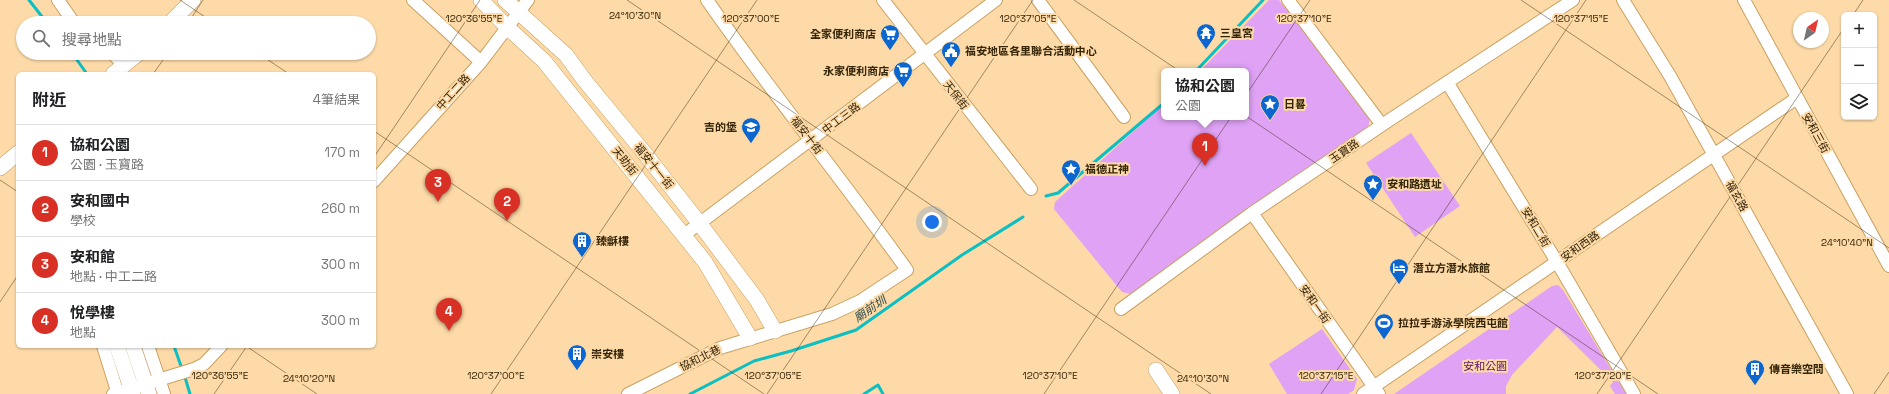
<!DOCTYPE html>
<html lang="zh-TW">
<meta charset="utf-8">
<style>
:root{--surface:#fff;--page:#f2f2f2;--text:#202124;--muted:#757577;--line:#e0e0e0;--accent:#d93025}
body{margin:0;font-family:"Space Grotesk","Noto Sans TC",sans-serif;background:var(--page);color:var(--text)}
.controls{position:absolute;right:12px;top:12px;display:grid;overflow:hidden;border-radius:6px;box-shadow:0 1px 3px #0004}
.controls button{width:36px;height:36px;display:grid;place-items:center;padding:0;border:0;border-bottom:1px solid var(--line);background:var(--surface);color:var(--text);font:20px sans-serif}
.compass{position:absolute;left:1793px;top:12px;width:36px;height:36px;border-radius:50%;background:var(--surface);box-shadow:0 1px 3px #0004;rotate:34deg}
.you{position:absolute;left:932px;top:222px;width:14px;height:14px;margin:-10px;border:3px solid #fff;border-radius:50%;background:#1a73e8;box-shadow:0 0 0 6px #1a73e833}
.badge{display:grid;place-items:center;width:26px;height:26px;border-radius:50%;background:var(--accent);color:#fff;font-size:13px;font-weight:700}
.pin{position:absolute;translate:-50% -33px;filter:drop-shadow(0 1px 2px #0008)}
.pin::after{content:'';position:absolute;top:21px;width:14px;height:12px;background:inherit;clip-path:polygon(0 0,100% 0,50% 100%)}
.popup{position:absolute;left:1161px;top:68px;width:88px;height:52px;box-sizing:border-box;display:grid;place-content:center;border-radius:6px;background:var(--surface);filter:drop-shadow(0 1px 3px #0005);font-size:13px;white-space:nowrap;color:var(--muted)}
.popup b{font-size:15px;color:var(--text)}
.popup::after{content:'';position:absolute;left:50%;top:100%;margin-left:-8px;border:8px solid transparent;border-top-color:var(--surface)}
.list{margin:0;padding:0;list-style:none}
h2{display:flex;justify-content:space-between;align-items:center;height:52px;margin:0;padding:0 16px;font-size:17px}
h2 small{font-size:13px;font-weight:400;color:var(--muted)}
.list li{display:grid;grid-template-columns:26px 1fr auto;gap:12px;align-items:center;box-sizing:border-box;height:56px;padding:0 16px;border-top:1px solid var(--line)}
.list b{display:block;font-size:15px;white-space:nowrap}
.list p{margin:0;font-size:13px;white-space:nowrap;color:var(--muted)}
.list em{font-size:13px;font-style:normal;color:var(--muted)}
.icon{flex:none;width:22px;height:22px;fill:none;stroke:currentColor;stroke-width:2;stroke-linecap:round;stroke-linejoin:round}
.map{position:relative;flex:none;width:1889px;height:394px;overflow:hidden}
.search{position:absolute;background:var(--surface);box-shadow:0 1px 3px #0004;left:16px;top:16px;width:360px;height:44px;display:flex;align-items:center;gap:10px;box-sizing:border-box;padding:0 14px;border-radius:22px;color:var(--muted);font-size:15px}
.panel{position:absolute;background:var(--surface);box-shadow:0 1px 3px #0004;left:16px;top:72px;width:360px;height:276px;border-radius:6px}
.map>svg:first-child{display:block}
</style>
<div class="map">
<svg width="1889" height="394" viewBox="0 0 1889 394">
<rect width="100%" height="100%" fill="#fddaa7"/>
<!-- green -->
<path fill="#dfa2f5" d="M1269,0H1279L1370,117L1368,129L1131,294L1122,292L1054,209L1055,202L1164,104V117H1246V71H1200Z
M1411,133L1460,206L1415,237L1366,163Z
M1558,285L1563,290L1626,394H1615L1610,386L1613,382L1557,327L1512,375L1506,386V394H1394L1552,286Z
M1322,329L1357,379L1354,390L1348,394H1287L1269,364Z"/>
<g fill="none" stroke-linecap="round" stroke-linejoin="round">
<!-- stream -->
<path stroke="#0cbfc2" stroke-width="3" d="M29,0L47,23
M72,53L87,74
M1196,71L1263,0
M1046,196L1058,193L1164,103
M174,346L182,369
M184,374L190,394
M690,394L754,361L791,351L856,330L962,255L1023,217
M864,394L878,385L883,394"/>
<defs>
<path id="minor" d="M58,0L74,23
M413,0L481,62
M883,0L1031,189
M1038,0L1124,117
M1288,0L1382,125
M1623,0L1670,76L1847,394
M1744,0L1889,266
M112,53L124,65
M1447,82L1557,262L1634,394
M374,181L481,62L528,0
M1252,213L1379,394
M684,235L996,0
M1121,309L1252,213L1391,119L1573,0
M103,346L118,394
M148,346L164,394
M113,394L194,369L204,364L221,346
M628,394L720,348L832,314L860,301L907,270C842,179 771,92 707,0
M1363,394L1797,98"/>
<path id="tertiary" d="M481,0L507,27L544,61L705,262L750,338
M505,0L566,55L585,81L642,150L700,224L757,300L775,331
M170,23L193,0
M113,74L139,53
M0,168L18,153
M117,346L133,394
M133,346L149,394
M1156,370L1172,394"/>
</defs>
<!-- minor casing -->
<use href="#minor" stroke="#caa161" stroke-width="14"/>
<!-- tertiary casing -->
<use href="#tertiary" stroke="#caa161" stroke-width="16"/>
<!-- minor -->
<use href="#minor" stroke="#fff" stroke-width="12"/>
<!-- tertiary -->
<use href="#tertiary" stroke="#fff" stroke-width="15"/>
</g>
<!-- ticks -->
<path fill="none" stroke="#342408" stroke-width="1" stroke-opacity="0.45" d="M180,0L214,23M627,0L1211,394M1074,0L1658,394M1521,0L1889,248M1853,15L1863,0M188,23L203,0M258,53L289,74M153,74L168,53M374,131L764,394M374,157L480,0M0,180L18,192M0,302L18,275M246,346L317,394M214,394L247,346M491,394L757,0M767,394L1033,0M1044,394L1310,0M1321,394L1586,0M1597,394L1844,28M1874,394L1889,372"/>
<!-- icons -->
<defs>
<symbol id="temple-pin" viewBox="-11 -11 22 30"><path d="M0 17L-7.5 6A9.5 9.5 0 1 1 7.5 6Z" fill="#0b66cf" stroke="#fddaa7"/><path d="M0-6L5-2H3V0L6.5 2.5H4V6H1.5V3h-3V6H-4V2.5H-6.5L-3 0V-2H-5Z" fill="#fff"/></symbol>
<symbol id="supermarket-pin" viewBox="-11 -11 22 30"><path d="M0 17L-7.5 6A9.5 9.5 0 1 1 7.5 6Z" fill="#0b66cf" stroke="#fddaa7"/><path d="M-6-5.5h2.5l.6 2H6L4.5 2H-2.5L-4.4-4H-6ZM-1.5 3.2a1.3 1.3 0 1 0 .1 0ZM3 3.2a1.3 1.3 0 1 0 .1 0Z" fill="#fff"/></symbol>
<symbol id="civic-pin" viewBox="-11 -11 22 30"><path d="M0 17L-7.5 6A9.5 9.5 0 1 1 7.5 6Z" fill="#0b66cf" stroke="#fddaa7"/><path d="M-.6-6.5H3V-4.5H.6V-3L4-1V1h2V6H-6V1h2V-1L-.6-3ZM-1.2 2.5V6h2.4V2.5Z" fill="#fff"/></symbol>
<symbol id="sight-pin" viewBox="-11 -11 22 30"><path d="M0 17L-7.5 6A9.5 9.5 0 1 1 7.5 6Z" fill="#0b66cf" stroke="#fddaa7"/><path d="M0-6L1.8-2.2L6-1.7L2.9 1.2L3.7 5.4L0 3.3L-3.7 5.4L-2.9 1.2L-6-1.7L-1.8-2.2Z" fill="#fff"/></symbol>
<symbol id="school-pin" viewBox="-11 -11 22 30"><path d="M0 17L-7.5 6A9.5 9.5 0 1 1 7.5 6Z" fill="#0b66cf" stroke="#fddaa7"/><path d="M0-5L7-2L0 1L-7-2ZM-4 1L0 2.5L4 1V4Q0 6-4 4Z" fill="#fff"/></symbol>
<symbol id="building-pin" viewBox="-11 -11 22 30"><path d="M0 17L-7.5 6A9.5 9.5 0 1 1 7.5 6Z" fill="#0b66cf" stroke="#fddaa7"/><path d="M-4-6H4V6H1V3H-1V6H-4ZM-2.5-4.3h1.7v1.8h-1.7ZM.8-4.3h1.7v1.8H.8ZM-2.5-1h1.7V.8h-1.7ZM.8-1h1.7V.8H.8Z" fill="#fff"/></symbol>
<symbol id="hotel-pin" viewBox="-11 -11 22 30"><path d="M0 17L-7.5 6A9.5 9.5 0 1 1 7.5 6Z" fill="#0b66cf" stroke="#fddaa7"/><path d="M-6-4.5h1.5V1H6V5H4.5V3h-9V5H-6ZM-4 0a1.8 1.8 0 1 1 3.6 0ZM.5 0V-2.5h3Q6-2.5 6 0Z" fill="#fff"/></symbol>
<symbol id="stadium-pin" viewBox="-11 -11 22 30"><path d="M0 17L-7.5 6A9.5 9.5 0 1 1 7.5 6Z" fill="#0b66cf" stroke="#fddaa7"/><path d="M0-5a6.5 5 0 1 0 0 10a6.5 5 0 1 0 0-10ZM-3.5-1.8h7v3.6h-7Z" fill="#fff"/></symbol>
</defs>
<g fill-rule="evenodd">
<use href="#temple-pin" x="1195" y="22" width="22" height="30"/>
<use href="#supermarket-pin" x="879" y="23" width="22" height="30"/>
<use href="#civic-pin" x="940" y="40" width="22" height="30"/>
<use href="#supermarket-pin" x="892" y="60" width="22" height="30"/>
<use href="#sight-pin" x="1259" y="93" width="22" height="30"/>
<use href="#school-pin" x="740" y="116" width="22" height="30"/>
<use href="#sight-pin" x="1060" y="158" width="22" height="30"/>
<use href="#sight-pin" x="1362" y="173" width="22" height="30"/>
<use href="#building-pin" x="571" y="230" width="22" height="30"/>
<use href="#hotel-pin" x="1388" y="257" width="22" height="30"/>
<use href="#stadium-pin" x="1373" y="312" width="22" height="30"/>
<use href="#building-pin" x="566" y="343" width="22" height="30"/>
<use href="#building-pin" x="1744" y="358" width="22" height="30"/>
</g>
<g text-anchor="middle" stroke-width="4" stroke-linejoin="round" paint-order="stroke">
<!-- poi labels -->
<g font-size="11" font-weight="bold" fill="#342408" stroke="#fddaa7" text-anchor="start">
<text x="1220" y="37">三皇宮</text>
<text x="876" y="38" text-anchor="end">全家便利商店</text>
<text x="965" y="55">福安地區各里聯合活動中心</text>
<text x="889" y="75" text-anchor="end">永家便利商店</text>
<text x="1284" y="108">日晷</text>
<text x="737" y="131" text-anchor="end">吉的堡</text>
<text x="1085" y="173">福德正神</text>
<text x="1387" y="188">安和路遺址</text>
<text x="596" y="245">臻龢樓</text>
<text x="1413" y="272">潛立方潛水旅館</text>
<text x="1398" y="327">拉拉手游泳學院西屯館</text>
<text x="591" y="358">崇安樓</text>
<text x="1769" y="373">傳音樂空間</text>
</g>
<!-- street labels -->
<g font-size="11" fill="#342408" stroke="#fddaa7">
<text transform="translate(453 92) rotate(-48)" y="4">中工二路</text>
<text transform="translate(956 95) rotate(52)" y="4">天保街</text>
<text transform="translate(841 118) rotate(-37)" y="4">中工三路</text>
<text transform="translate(1816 133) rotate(61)" y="4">安和三街</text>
<text transform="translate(807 135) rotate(52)" y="4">福安十街</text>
<text transform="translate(1344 151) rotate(-34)" y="4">玉寶路</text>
<text transform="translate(625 161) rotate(51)" y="4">天助街</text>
<text transform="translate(654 166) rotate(51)" y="4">福安十一街</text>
<text transform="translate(1737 196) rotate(61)" y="4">福玄路</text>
<text transform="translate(1536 227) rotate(59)" y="4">安和二街</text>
<text transform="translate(1580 246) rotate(-35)" y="4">安和西路</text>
<text transform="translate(1315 304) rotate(55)" y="4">安和一街</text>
<text transform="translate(700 358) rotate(-26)" y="4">協和北巷</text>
</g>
<!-- park labels -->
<g font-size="11" fill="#58146b" stroke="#fddaa7">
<text x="1485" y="370">安和公園</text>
</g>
<!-- water labels -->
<g font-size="12" font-style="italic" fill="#2e4d4d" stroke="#fddaa7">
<text transform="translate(870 309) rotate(-34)" y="4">廟前圳</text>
</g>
</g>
<g font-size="10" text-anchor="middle" fill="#342408" stroke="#fddaa7" stroke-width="4" stroke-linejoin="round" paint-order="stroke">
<text x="635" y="19">24°10'30"N</text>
<text x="474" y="22">120°36'55"E</text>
<text x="751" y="22">120°37'00"E</text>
<text x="1028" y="22">120°37'05"E</text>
<text x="1581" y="22">120°37'15"E</text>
<text x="1304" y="22">120°37'10"E</text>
<text x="1847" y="246">24°10'40"N</text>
<text x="220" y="379">120°36'55"E</text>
<text x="496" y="379">120°37'00"E</text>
<text x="773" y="379">120°37'05"E</text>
<text x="1050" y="379">120°37'10"E</text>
<text x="1326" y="379">120°37'15"E</text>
<text x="1603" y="379">120°37'20"E</text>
<text x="309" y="382">24°10'20"N</text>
<text x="1203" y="382">24°10'30"N</text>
</g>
</svg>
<div class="controls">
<button>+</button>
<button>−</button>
<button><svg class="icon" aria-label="layers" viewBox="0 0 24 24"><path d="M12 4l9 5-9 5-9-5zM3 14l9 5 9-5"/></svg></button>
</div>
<svg class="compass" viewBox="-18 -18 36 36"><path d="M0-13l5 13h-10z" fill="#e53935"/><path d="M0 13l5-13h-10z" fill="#757577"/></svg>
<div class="you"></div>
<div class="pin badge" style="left:1205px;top:166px">1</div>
<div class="popup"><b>協和公園</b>公園</div>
<div class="pin badge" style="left:507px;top:221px">2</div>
<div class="pin badge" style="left:438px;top:202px">3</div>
<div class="pin badge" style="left:449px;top:331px">4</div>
<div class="search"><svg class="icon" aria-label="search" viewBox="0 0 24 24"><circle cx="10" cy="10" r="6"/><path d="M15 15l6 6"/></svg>搜尋地點</div>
<section class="panel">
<h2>附近<small>4筆結果</small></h2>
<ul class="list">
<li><span class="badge">1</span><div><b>協和公園</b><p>公園 · 玉寶路</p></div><em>170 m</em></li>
<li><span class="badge">2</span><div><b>安和國中</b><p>學校</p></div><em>260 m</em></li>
<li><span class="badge">3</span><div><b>安和館</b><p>地點 · 中工二路</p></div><em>300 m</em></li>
<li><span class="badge">4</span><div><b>悅學樓</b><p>地點</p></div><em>300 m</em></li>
</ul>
</section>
</div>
